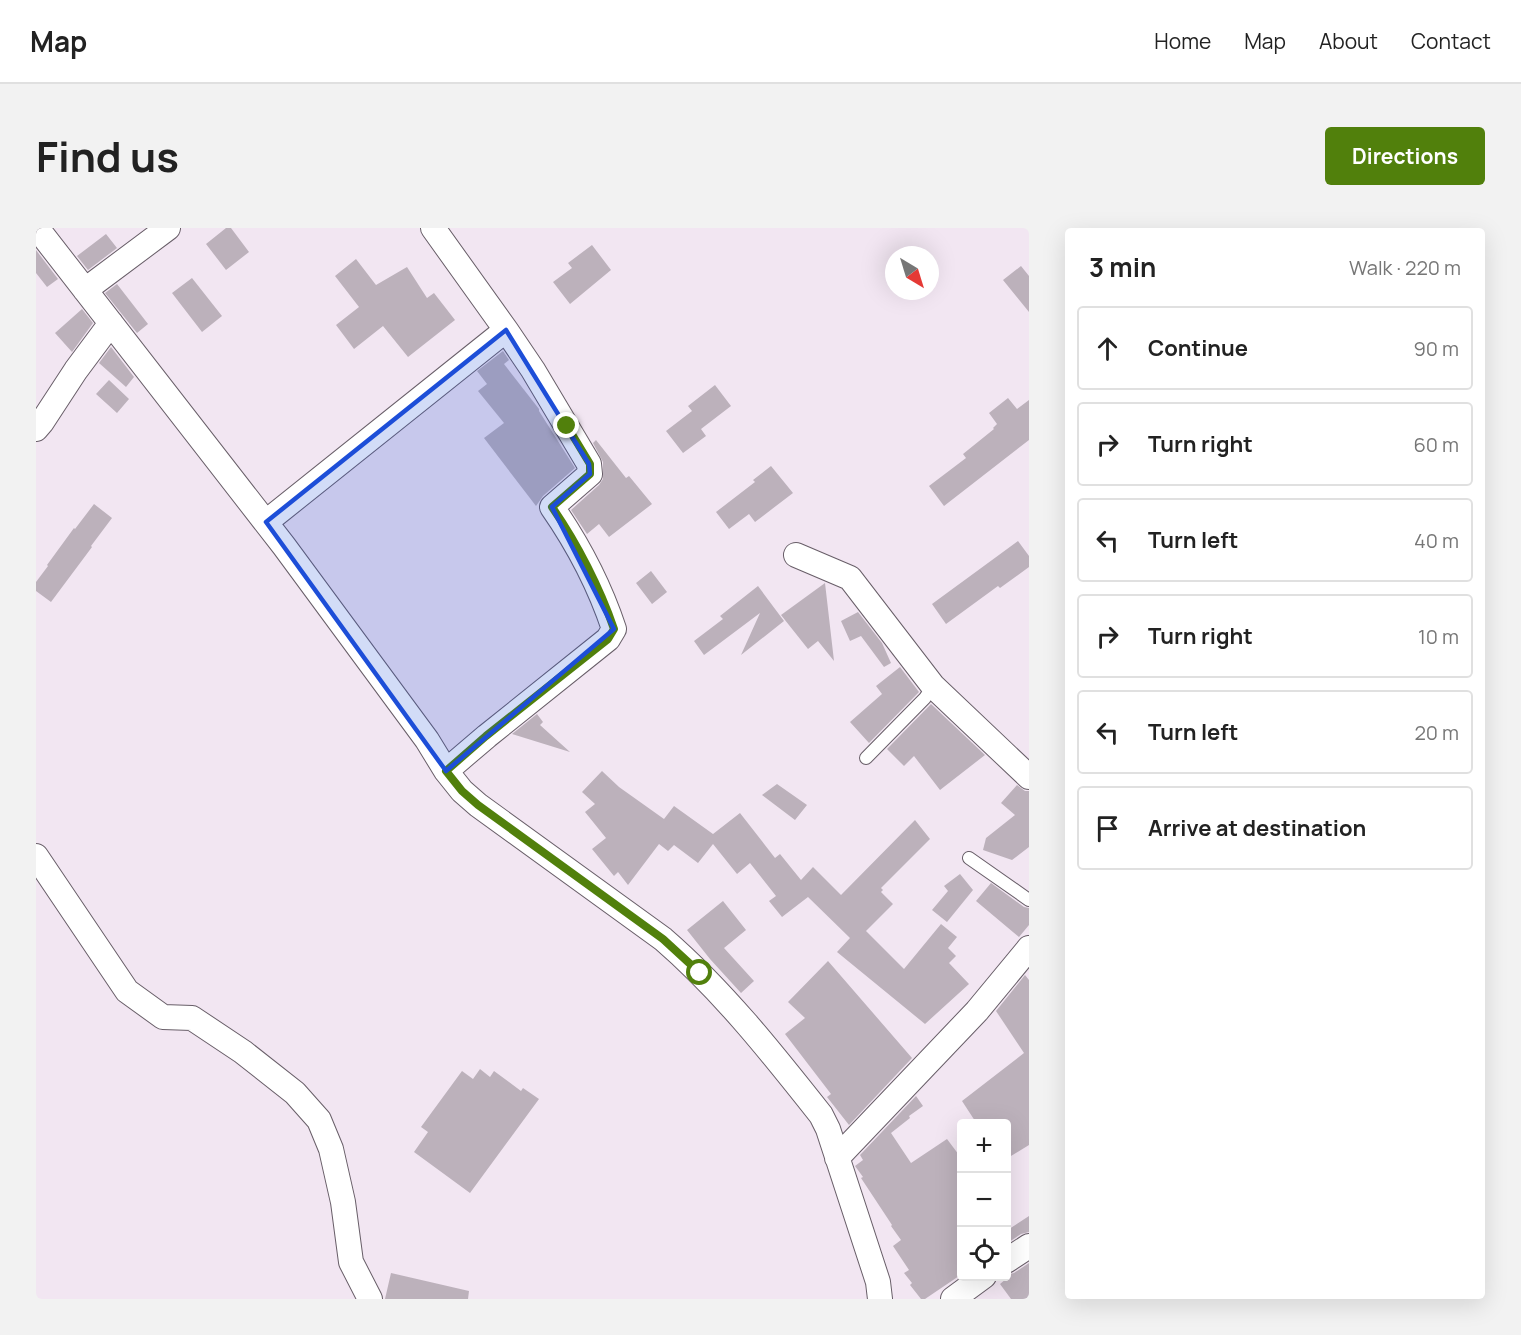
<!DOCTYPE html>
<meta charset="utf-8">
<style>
:root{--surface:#fff;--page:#f2f2f2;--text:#222;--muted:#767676;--line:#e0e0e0;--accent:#51800c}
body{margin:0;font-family:Manrope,sans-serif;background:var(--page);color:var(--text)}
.controls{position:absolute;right:18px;bottom:18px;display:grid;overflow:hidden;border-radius:6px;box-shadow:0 6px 24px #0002}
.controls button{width:54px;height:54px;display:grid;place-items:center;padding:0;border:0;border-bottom:2px solid var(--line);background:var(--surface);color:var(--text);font:30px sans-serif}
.compass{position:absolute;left:849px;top:18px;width:54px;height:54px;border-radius:50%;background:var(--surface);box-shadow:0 6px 24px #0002;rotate:142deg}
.stop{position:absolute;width:18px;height:18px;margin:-14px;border:4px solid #51800c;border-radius:50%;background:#fff}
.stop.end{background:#51800c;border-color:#fff;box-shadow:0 2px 6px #0008}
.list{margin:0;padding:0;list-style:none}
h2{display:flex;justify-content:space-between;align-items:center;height:78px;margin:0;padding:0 24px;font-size:26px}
h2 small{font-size:20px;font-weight:400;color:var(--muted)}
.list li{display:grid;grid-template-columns:39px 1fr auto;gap:18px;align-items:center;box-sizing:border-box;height:84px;margin:0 12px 12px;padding:0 12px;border:2px solid var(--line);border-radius:6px}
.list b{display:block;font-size:22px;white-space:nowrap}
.list em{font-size:20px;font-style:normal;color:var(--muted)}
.icon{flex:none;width:33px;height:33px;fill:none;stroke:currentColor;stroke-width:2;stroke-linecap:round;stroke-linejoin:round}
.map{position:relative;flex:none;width:993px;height:1071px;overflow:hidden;border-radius:6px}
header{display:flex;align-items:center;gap:36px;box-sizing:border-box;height:84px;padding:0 30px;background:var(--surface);border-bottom:2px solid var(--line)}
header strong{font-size:28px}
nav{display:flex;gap:33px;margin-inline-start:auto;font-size:21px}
.intro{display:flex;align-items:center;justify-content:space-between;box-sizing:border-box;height:144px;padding:0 36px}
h1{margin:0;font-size:42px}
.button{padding:15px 27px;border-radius:6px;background:var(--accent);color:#fff;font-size:21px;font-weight:700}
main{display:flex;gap:36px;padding:0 36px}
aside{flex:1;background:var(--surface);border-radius:6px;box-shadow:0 6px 24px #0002}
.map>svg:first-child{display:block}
</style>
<header>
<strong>Map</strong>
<nav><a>Home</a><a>Map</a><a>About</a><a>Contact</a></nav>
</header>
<div class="intro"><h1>Find us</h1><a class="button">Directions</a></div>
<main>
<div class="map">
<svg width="993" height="1071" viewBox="0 0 993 1071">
<rect width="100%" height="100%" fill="#f2e6f2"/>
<!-- building -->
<path fill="#bcb1bb" d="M190,0H195L213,24L190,42L170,16Z
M70,6L81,20L52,42L41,28Z
M556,17L575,42L534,76L517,54L536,40L532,35Z
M0,22L22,51L11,59L0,45Z
M320,31L340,57L371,39L391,70L398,65L419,92L372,129L347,98L318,121L300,97L323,79L299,48Z
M985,38L993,48V84L967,52Z
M156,50L186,88L166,104L136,65Z
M81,56L112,96L101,105L69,65Z
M46,81L57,95L36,124L19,105Z
M75,119L98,149L90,159L63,135Z
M467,123L473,132L468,136L503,181V183L539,240L507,268L500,278L448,210L468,195L442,163L451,156L441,143Z
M73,152L93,171L81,185L60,166Z
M679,157L695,178L665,201L670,208L647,225L630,203L656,183L652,178Z
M972,170L981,181L993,172V212L908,278L893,258L930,230L927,226L958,201L957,200L961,196L953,185Z
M560,212L590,250L593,248L616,276L573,309L563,296L551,306L535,282L563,257L567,251V234L557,215Z
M735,238L757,265L719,294L713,286L693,301L680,284L719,254L717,252Z
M58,276L76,290L55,318L56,319L15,374L0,363V354L12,338L11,337L38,300L39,301Z
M982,313L993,328V339L964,360L962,358L910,396L896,376Z
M615,343L631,364L616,376L600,355Z
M789,355L798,433L782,413L772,421L745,387Z
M722,358L748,393L705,427L724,385L668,427L658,413L687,391L684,388Z
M822,384L846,415L855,435L848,439L825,408L814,413L805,393Z
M864,439L883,464L833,515L814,494L846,466L840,458Z
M895,476L949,527L904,562L878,528L868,538L851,521Z
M501,486L507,494L504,497L534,524L476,506Z
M566,543L583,559L628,591L638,578L677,606L704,585L739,630L744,626L765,652L777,639L805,667L879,592L894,611L845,660L847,662L845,664L857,676L830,703L868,741L905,696L921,709L912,720L920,728L913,735L933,756L889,796L801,724L814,710L772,669L746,689L733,673L740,668L714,635L701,646L677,616L662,635L638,617L632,623L623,616L592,657L582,644L578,648L556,621L570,610L549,584L559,576L546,564Z
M741,556L771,577L759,592L726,567Z
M981,557L989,563H993V619L976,632L947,622L950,610L979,587L965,575Z
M924,646L937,662L911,694L896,682L912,663L908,658Z
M955,655L988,679L993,680V697L983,709L940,673Z
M687,673L710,702L688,720L718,753L705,765L674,731L651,702Z
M792,733L876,830L813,897L791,869L795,866L749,806L769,790L752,774Z
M989,747L993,752V917L970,931V896H941L926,873L988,825L960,783Z
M444,841L454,849L458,843L485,863L487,860L503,871L434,965L378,924L392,904L385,899L426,843L437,851Z
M880,868L887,878L873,888L874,890L855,905L875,935L911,911L926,931V1046L889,1071H885L874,1057L876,1055L868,1045L873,1042L857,1018L865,1012L855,998L856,997L825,950L827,949L819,938L827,932L824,927Z
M993,988V1004L985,1006L970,1016V1003Z
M993,1035V1071H975L964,1056L970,1051V1047L978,1045Z
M355,1045L433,1063L432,1071H349Z"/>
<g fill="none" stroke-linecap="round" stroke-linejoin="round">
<defs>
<path id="lane" d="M830,530L889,470L897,458
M933,630L993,672"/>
<path id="street" d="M1,0L248,318L391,512L410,543L426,563L442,577L627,711C687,763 736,825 785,887L792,901L842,1054L844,1071
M397,0L470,102
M49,62L132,0
M0,201L6,194L40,142L75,95
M230,294L470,102L497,142L553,236L554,246L516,279C541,315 564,359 578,401L572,411L451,508L410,543
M760,327L814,350L897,458L993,549
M0,628L91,763L127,789L156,790L207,824L259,865L283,892L295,921L307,974L315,1034L334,1071
M801,930L941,783L993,720
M970,1033L993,1018
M917,1071L948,1048"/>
</defs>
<!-- lane casing -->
<use href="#lane" stroke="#685e68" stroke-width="14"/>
<!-- street casing -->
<use href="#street" stroke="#685e68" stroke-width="26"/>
<!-- lane -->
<use href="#lane" stroke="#fff" stroke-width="12"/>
<!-- street -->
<use href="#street" stroke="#fff" stroke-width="24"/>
</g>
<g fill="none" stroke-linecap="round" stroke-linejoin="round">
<!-- route -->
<path stroke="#51800c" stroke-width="8" d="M531,198L554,236V246L516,279C541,315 564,360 578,401L572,411L450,508L410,543L426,563L442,577L627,711L664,745"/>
</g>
<!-- marked area -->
<path fill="#1d4ed8" fill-opacity="0.2" stroke="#1d4ed8" stroke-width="4.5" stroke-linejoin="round" d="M470,102L553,236L554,246L516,279L578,401L410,543L230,294Z"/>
</svg>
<div class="controls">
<button>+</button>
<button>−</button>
<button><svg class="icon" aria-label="locate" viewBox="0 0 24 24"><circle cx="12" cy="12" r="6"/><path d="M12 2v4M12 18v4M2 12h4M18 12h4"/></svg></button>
</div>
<svg class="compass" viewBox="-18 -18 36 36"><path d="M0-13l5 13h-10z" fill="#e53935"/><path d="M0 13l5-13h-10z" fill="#767676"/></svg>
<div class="stop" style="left:664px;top:745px"></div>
<div class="stop end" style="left:531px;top:198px"></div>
</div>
<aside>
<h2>3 min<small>Walk · 220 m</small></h2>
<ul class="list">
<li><svg class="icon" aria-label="ahead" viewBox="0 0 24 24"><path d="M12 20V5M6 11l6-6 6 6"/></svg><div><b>Continue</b></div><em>90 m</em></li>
<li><svg class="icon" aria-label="right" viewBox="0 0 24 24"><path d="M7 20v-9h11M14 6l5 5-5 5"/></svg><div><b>Turn right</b></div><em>60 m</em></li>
<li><svg class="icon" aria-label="left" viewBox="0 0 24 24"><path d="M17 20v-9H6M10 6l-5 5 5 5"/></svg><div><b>Turn left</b></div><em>40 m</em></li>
<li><svg class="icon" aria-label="right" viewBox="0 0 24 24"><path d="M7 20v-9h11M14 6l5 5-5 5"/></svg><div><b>Turn right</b></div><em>10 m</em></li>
<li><svg class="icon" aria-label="left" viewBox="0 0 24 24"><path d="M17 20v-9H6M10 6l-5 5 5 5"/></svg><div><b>Turn left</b></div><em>20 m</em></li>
<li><svg class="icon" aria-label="arrive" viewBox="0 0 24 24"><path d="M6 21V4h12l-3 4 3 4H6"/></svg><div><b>Arrive at destination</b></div></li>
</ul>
</aside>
</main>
